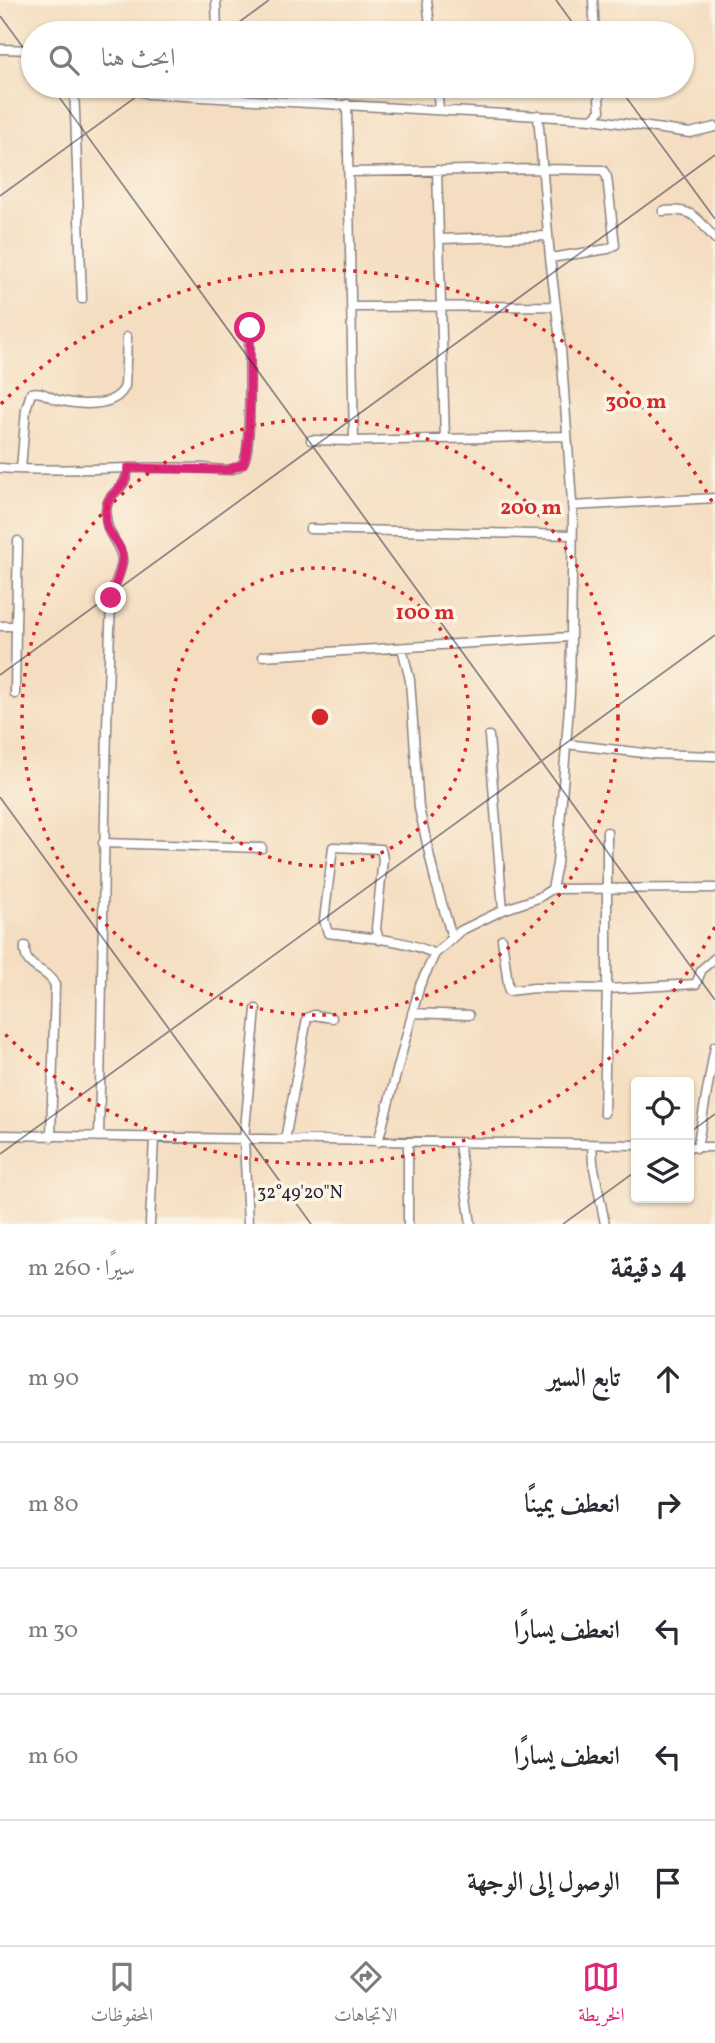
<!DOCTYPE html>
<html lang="ar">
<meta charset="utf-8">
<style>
:root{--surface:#fff;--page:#f7f7f7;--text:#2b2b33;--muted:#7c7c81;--line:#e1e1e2;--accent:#db2777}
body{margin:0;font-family:Vollkorn,Amiri,serif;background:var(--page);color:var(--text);direction:rtl}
.controls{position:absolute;right:21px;bottom:21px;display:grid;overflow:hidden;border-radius:7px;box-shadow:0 2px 5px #0004}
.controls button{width:63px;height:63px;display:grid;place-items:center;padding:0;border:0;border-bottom:2px solid var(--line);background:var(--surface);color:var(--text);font:35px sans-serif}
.stop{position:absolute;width:21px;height:21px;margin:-16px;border:5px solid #db2777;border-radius:50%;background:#fff}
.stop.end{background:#db2777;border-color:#fff;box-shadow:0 2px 7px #0008}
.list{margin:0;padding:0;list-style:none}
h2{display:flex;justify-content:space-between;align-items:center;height:91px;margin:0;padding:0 28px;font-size:30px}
h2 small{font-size:23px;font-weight:400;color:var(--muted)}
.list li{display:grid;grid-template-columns:46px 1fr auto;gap:21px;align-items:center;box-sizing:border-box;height:126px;padding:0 28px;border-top:2px solid var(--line)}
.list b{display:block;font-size:26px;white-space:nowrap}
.list em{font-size:23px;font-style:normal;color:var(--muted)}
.icon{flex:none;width:38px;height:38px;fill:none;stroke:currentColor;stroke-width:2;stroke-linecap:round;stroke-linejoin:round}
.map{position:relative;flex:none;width:715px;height:1224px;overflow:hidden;direction:ltr}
.search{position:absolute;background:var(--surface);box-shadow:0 2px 5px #0004;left:21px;right:21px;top:21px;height:77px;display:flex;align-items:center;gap:18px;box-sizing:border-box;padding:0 24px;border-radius:38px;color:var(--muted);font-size:26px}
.sheet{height:721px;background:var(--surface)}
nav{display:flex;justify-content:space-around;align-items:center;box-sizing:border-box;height:98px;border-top:2px solid var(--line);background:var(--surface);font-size:19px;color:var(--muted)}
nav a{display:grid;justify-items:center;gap:4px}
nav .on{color:var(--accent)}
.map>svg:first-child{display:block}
</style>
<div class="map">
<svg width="715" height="1224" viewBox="0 0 715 1224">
<rect width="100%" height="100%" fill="#fcf5e5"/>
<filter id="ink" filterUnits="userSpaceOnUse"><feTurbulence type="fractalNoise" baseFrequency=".0143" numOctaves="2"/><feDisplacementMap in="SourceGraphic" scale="14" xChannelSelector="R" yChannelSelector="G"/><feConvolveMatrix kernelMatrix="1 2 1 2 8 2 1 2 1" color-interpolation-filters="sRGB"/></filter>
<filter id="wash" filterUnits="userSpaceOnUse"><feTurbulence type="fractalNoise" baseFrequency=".00686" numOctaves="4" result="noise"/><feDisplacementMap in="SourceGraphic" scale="28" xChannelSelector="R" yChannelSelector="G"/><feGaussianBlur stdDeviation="1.57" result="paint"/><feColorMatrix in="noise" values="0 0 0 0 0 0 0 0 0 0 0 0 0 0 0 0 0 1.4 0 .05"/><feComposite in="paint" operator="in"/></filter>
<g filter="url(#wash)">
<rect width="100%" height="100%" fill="#f4ddc0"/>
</g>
<g filter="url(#ink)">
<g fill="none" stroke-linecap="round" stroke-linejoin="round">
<defs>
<path id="minor" d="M216,0L217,33
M427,0L431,33
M593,0L595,33
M0,49L33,50
M74,86L82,299
M121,86L148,94L592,119L600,111L598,86
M437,86L439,109
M216,97V86
M347,104L354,441
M592,119L690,133L715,127
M437,170L445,439
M349,172L542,169L603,170L607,177L615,245L608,249L550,258
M663,211C694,208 697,218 715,239
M439,239L548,236
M352,307L555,306
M311,440L354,441L567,436
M0,468C68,473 136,465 204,468C216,469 237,474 244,461C252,448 249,350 249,328
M21,469L26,409L31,393C42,390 48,397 58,400C77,405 116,409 125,386L127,337
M572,506L715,498
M310,529L572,535
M0,626H16L18,541
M402,648L410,680L419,808L435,880L452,937
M263,656L570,637
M15,694L16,626
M489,736L503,910
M566,744L652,754L715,756
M103,843L262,848
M552,889L715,888
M502,939L509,991L534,988L607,989L696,984L702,969L715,958
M379,940L376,929L383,859L381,849L333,847L324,920L328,933C364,938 403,938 435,954
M25,946C23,970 47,967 55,985L51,1137
M412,1013L469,1015
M604,1113L607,985V832
M0,1135L636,1145
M99,1137C103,958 104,780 111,602C111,587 121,575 122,561C123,545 105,537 106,513C106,489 126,494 128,468
M285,1140L307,1018L314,1015L332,1018
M378,1142L420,985L435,954L460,931L503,910L538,898L552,889L557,864L570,693L573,516L561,349L550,258L538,115
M459,1144L471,1224
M592,1145L593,1163L605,1224
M689,1147H715
M697,1148L715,1046
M150,1224L154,1138
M248,1224L244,1140L256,1009
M408,1224V1143"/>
</defs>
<!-- minor casing -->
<use href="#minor" stroke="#8b807e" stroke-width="11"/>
<!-- minor -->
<use href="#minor" stroke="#fff" stroke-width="8"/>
</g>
</g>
<g fill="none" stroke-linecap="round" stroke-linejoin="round" filter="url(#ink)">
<!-- route -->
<path stroke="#db2777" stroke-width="9" d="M111,598C114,585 124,568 122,555C119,538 103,536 106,510C108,489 126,493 128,468L228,470L243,464C253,443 249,356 250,328"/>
</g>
<!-- ticks -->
<path fill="none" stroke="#22223b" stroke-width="2" stroke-opacity="0.45" d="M556,0L580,33M0,16L33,61M224,33L269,0M51,86L715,1000M618,86L715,219M0,196L151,86M0,675L715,155M0,797L311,1224M689,1133L715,1114M0,1154L715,635M563,1224L636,1171"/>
<!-- distance rings -->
<g fill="none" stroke="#d62828" stroke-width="3.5" stroke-dasharray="3.5 7">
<circle cx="320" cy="717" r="149"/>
<circle cx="320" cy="717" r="298"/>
<path d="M715 927A447 447 0 0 1 1 1030M1 404A447 447 0 0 1 715 507"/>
</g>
<g font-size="18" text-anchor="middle" fill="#22223b" stroke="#fcf5e5" stroke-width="7" stroke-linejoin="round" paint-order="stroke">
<text x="300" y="1198">32°49'20"N</text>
</g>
<circle cx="320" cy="717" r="10" fill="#d62828" stroke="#fcf5e5" stroke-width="3.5"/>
<g font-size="21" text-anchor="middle" font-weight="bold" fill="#d62828" stroke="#fcf5e5" stroke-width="7" stroke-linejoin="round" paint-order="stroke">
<text x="636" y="408">300 m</text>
<text x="531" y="514">200 m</text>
<text x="425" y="619">100 m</text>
</g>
</svg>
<div class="controls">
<button><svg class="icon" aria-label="locate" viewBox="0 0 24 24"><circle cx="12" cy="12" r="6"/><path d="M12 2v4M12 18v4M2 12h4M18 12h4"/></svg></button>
<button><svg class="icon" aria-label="layers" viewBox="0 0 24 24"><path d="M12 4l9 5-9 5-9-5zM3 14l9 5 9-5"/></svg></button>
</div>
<div class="stop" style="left:250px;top:328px"></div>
<div class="stop end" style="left:111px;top:598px"></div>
<div class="search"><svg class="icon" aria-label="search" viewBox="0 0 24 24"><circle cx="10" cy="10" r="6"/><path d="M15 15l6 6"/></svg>ابحث هنا</div>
</div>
<section class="sheet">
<h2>4 دقيقة<small>سيرًا · 260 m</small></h2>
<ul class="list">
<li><svg class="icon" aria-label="ahead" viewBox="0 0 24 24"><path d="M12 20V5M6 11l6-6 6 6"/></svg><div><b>تابع السير</b></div><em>90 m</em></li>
<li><svg class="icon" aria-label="right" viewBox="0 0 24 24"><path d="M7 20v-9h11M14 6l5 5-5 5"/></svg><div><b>انعطف يمينًا</b></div><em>80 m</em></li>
<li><svg class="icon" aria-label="left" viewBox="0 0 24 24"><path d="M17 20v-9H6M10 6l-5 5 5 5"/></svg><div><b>انعطف يسارًا</b></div><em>30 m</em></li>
<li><svg class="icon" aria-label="left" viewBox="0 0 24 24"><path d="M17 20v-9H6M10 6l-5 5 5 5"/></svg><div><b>انعطف يسارًا</b></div><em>60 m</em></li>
<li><svg class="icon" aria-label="arrive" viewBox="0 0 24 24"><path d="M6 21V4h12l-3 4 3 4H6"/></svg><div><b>الوصول إلى الوجهة</b></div></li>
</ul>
</section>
<nav>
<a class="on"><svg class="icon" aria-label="map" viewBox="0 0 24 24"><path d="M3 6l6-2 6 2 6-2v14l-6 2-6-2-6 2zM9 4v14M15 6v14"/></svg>الخريطة</a>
<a><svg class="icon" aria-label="directions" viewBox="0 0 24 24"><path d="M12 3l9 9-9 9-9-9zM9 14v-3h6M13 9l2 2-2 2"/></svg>الاتجاهات</a>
<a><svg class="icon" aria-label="saved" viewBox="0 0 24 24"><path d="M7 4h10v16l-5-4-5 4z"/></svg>المحفوظات</a>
</nav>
